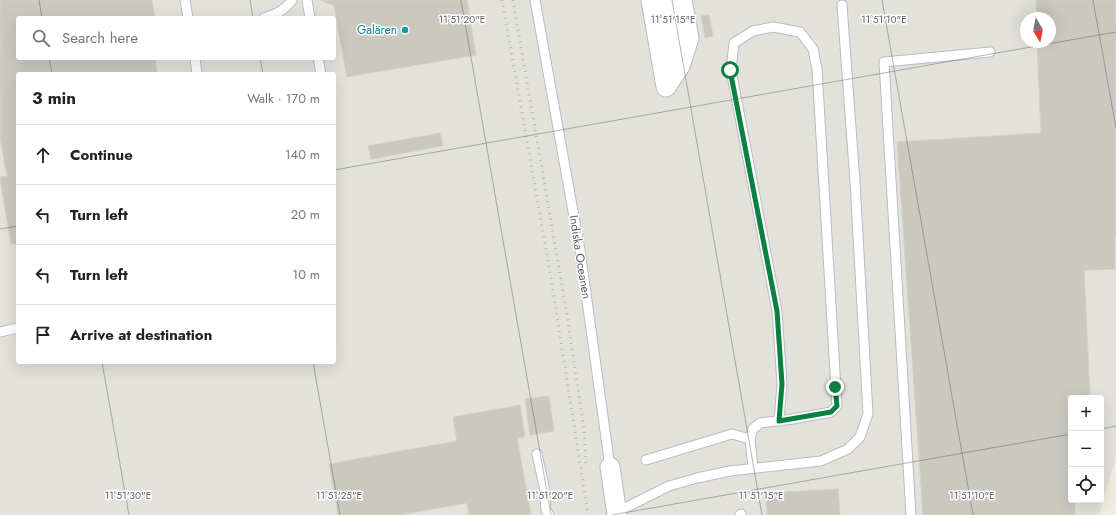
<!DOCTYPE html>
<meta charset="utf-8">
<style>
:root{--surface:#fff;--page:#f2f2f2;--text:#222;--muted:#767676;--line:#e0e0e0}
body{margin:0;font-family:Jost,sans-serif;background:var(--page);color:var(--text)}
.controls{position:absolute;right:12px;bottom:12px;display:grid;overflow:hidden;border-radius:4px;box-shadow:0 4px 16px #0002}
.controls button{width:36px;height:36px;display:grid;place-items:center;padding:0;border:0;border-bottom:1px solid var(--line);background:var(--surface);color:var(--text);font:20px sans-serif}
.compass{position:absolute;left:1020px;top:12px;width:36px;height:36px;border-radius:50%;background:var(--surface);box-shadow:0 4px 16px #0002;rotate:170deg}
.stop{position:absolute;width:12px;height:12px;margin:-9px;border:3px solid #0b8043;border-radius:50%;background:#fff}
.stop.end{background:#0b8043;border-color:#fff;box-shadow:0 1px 4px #0008}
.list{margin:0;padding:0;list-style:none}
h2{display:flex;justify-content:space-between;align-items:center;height:52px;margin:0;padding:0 16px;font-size:17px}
h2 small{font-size:13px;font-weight:400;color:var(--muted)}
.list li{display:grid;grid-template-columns:26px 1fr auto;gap:12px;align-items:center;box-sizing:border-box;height:60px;padding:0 16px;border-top:1px solid var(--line)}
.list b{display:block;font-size:15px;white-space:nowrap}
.list em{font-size:13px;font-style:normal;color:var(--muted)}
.icon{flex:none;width:22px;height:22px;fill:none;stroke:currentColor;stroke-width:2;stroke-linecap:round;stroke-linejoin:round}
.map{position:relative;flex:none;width:1116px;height:515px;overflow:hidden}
.search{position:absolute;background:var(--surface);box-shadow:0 4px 16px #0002;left:16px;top:16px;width:320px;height:44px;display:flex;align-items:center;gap:10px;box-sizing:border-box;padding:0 14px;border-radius:4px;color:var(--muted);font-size:15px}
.panel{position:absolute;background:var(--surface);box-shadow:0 4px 16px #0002;left:16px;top:72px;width:320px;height:292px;border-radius:4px}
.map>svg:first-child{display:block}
</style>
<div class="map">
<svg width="1116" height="515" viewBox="0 0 1116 515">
<rect width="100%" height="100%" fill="#efeee2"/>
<!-- industrial -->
<path fill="#e2e1da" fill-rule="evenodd" d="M0,0H1116V457L1099,515H0ZM18,18H334V58H18ZM1026,18H1050V42H1026ZM18,74H334V362H18ZM1071,398H1101V500H1071Z"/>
<!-- building -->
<path fill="#cac8bf" stroke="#d4d1c0" d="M0,0H152L155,18H18V58H155L157,74H18V243L11,244L0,179V177L7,176L0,138Z
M321,0H467L476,55L347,77L334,6Z
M1036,0H1116V236H1115V269L1084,270L1090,398H1071V500H1075V515H923L897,142L1041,133L1037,42H1050V18H1037Z
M709,15L713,36L705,38L701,16Z
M440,133L443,146L371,159L368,146Z
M549,396L554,431L530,435L525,399Z
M520,405L525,437L517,438L531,515H469L467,503L398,515H338L329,464L457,441L453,417Z
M838,489L840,515H767L766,493Z"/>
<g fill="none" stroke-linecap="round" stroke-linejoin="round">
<defs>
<path id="lane" d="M185,0L188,18
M307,0L310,18
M535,0L580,250L610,467
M264,18C276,14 284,11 292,0
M195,58L197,74
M318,58L321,74
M0,332L18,328
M537,454L544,486L546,510L549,515
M646,460L732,434L750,439
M753,468L750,439L753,429L760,423L793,419L831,412L837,406L817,69L813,49L800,32L773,27L753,31L734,43L731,70L777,311L782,384L779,421
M617,512L669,486L697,478L730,471L821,461L848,449L860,437L868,414L855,182L842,5
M740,515L741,514
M911,515L884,62L990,52"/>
<path id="street" d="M651,0L666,87
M668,0L679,59
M666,87L680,66L689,38L682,0
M610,467L617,515"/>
</defs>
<!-- lane casing -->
<use href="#lane" stroke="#babcc3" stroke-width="11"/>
<!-- street casing -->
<use href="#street" stroke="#babcc3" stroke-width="21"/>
<!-- lane -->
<use href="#lane" stroke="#fff" stroke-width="9"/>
<!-- street -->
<use href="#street" stroke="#fff" stroke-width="19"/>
<!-- rail -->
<path stroke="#b6b7b8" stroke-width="3" stroke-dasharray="1 5" stroke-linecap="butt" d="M502,0L550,272L588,515
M513,0L567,315L584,430L586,467"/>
</g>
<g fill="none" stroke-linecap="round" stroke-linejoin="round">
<!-- route -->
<path stroke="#0b8043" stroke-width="5" d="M730,70L777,311L782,384L779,421L831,412L837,406L835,387"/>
</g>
<!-- ticks -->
<path fill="none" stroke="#5b5e65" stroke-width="1" stroke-opacity="0.45" d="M39,0L42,18M250,0L253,18M461,0L551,515M672,0L762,515M882,0L973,515M1093,0L1116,128M49,58L52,74M260,58L263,74M334,170L1116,32M0,229L18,226M102,362L129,515M313,362L340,515M1101,429L1116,426M612,515L1071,434"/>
<!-- markers -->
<circle fill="#0f9aa8" stroke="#fff" stroke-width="1.5" cx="405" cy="30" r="4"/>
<g text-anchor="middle" stroke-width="3" stroke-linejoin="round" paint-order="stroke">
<!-- culture labels -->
<g font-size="12" fill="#0d838f" stroke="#fff" text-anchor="end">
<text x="397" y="34">Galären</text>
</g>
<!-- street labels -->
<g font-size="12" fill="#5b5e65" stroke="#fff">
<text transform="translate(580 257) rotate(81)" y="4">Indiska Oceanen</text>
</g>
</g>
<g font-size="10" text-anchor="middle" fill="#5b5e65" stroke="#fff" stroke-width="3" stroke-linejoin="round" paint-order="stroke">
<text x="462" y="23">11°51'20"E</text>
<text x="673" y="23">11°51'15"E</text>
<text x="884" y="23">11°51'10"E</text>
<text x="128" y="499">11°51'30"E</text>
<text x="339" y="499">11°51'25"E</text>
<text x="550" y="499">11°51'20"E</text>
<text x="761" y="499">11°51'15"E</text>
<text x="972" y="499">11°51'10"E</text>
</g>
</svg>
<div class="controls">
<button>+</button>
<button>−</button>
<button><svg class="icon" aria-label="locate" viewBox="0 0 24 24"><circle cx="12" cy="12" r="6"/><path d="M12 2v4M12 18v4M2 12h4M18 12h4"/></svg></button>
</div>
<svg class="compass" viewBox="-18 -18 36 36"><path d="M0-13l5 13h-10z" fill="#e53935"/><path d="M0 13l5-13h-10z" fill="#767676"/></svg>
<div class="stop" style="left:730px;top:70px"></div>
<div class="stop end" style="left:835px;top:387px"></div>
<div class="search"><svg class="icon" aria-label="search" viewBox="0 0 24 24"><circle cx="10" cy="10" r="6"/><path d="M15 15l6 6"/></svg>Search here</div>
<section class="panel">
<h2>3 min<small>Walk · 170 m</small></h2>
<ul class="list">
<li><svg class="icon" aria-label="ahead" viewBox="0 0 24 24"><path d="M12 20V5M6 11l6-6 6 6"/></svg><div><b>Continue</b></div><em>140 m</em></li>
<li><svg class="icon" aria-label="left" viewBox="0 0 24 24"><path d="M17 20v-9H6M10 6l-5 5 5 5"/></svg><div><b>Turn left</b></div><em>20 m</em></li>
<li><svg class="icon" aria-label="left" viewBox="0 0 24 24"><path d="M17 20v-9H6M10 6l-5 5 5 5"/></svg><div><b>Turn left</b></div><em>10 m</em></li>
<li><svg class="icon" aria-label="arrive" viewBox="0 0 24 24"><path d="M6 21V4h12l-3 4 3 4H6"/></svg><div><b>Arrive at destination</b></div></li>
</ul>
</section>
</div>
